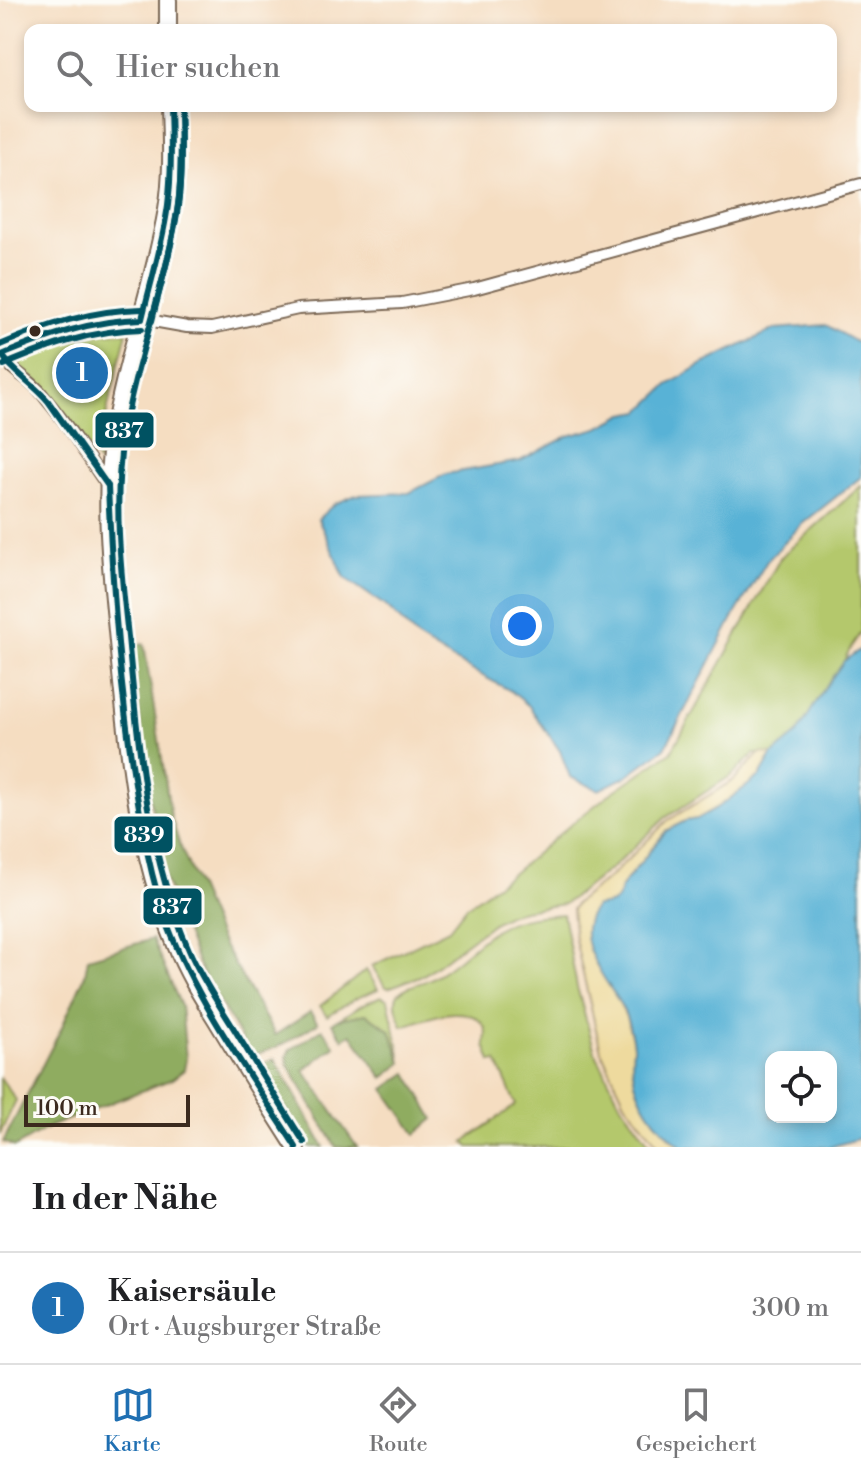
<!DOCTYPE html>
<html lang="de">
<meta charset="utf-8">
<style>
:root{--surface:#fff;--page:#f6f6f6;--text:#202124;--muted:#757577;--line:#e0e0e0;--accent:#1f6fb2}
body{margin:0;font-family:"Libre Bodoni",serif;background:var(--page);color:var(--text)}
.controls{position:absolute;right:24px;bottom:24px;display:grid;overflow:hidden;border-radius:16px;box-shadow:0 4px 12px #0003}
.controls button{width:72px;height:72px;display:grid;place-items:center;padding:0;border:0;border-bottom:2px solid var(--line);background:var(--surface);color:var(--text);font:40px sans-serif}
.scale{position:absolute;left:24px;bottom:20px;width:166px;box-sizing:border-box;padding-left:8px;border:4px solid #3b2a1e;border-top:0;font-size:22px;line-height:28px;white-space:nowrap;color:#3b2a1e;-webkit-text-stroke:6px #fdfcf7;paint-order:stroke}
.you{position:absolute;left:522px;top:626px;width:28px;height:28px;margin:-20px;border:6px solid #fff;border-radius:50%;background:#1a73e8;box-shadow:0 0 0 12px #1a73e833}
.badge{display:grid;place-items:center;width:52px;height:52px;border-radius:50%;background:var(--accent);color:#fff;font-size:26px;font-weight:700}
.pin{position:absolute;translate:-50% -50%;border:4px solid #fff;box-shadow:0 2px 8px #0006}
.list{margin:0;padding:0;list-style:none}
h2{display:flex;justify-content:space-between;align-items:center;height:104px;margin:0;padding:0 32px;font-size:34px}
h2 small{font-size:26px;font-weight:400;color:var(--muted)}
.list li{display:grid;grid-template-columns:52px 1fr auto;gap:24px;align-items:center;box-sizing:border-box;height:112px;padding:0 32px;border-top:2px solid var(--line)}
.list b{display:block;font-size:30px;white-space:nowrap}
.list p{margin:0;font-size:26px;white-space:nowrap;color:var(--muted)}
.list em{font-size:26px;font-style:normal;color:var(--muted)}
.icon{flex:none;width:44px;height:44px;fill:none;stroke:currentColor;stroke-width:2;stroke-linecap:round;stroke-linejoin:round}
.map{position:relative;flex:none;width:861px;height:1147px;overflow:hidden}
.search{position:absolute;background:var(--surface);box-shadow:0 4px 12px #0003;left:24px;right:24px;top:24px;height:88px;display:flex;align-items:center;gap:20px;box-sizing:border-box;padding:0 28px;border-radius:16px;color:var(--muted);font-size:30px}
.sheet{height:216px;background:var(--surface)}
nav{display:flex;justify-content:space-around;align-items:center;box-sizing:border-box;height:112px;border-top:2px solid var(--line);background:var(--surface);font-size:22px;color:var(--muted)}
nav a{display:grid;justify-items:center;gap:4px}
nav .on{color:var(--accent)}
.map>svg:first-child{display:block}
</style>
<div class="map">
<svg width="861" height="1147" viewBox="0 0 861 1147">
<rect width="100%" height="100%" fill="#fdfcf7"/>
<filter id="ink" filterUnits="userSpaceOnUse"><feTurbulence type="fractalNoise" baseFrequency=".0125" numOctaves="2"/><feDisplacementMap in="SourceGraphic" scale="16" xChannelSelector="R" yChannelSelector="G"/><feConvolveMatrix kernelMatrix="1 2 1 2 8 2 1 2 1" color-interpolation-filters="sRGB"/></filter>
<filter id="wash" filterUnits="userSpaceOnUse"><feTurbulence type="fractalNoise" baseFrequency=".006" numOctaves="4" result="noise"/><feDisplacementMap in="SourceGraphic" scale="32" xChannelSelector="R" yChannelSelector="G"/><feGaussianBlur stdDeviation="1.8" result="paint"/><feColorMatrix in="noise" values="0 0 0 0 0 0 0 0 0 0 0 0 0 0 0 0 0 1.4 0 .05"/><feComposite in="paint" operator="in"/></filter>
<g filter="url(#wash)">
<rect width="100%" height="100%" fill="#f5ddc1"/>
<!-- green -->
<path fill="#b4c86c" stroke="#787945" stroke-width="2" d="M127,332L108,406L99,463L46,389L9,358L55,342L84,334Z
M861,486V632L851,647L844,661L826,686L797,734L773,754H754L732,775L665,818L614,866L564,904L523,910L508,915L493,923L425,974L388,988L384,985L372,966L449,929L467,906L513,873L569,826L607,796L671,752L781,557Z
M563,914L577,987L595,1052L620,1103L652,1147H469L464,1142L516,1105L497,1061L491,1062C490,1057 486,1050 485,1044C485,1038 488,1032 484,1026C467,1000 425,1020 402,1026C400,1018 393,1004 397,996C403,986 421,984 430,979C455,966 473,944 496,929C516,917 541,916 563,914Z
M366,970L378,989L355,999L327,1016L320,1006Z
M381,996L388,1000L402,1063L389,1029L366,1014L339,1019L360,1006Z
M0,1077L16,1100L0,1134Z"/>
<!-- forest -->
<path fill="#8fac60" stroke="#656b3f" stroke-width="2" d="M130,644H144L171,817L179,843L220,939L275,1035L310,1012L318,1023L283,1044L252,1057L199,967L165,879L150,798Z
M152,939L181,1006L186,1059L184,1070L172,1079L51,1126L15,1147L3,1142L61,1029L85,975L88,958Z
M366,1014L390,1030L402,1063L383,1078L351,1034L343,1039L332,1023L339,1019Z
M322,1029L335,1046L304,1070L357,1147H336L288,1065L287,1057L290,1050Z
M275,1059L324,1147H310L259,1066Z
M407,1073L434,1119L416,1134L384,1089Z"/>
<!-- sand -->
<path fill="#eeda9e" stroke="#94825e" stroke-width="2" d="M760,753L773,754L760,776L720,806L697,819L685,821L666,831L621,887L619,898L613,904L615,993L626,1017L633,1042V1071L669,1137L682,1147H660L625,1102L601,1051L575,939L572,909L577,902L611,876L667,821L734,780Z"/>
<!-- water -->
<path fill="#58b2d6" stroke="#4a6e7a" stroke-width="2" fill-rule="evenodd" d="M826,325L861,345V477L802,524L767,561L734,616L665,748L625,777L599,790L570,777L560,751L529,706L511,691L455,661L419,639L387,607L345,578L318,519L334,504L356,495L409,493L446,474L520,461L568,436L598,428L624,414L641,411L668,385L703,364L775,329Z
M861,649V1138L830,1147H682C658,1128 637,1102 633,1071C631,1063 633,1054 633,1046C632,1037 629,1025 626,1016C613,983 565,941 596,906C612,904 618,905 621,887L666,831L685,821L697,819L720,806L760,776L773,754L797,734L826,686L844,661ZM771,1057H831V1117H771Z"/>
</g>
<g filter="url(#ink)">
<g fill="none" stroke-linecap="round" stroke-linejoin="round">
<defs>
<path id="street" d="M2,355C12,372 30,379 42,394C57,412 71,431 83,450C92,462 98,474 108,486
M0,356L50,335L82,325L108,321L142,319L187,327L212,328L298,309L402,303L474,289L861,184"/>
<path id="primary" d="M168,0V30
M170,106C171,140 173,175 167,209C154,286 125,360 113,438C103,502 111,567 117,631C127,736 135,846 176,945C186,971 201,995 216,1019C242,1062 269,1105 296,1147"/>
</defs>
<!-- street casing -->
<use href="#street" stroke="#7c6957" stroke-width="14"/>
<!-- primary casing -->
<use href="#primary" stroke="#7c6957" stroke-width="20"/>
<!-- street -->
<use href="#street" stroke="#fff" stroke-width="10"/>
<!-- primary -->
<use href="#primary" stroke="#fff" stroke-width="16"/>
<defs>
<path id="bus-1" d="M142,319C151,281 163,243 168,205C172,172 171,139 170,106
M2,355C14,373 34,384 48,401L108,486
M2,355C48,336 92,320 142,319
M108,486C112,583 119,681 134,777C142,827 150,878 168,926C197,1002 252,1078 296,1147"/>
<path id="bus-2" d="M152,321C161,283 173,245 178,206C182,173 181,139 180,106
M4,365C49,346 92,330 142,329"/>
<path id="bus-3" d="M180,106C181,136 182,167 179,197C169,279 136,356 123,438C113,504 121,571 128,637C138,743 146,852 189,950C200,976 216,1000 231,1024C255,1063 279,1103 304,1142
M0,345C46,325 91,310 142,309"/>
</defs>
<!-- bus-1 casing -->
<use href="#bus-1" stroke="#fdfcf7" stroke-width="12"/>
<!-- bus-2 casing -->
<use href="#bus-2" stroke="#fdfcf7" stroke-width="12"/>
<!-- bus-3 casing -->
<use href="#bus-3" stroke="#fdfcf7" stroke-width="12"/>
<!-- bus-1 -->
<use href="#bus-1" stroke="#005262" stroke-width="6"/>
<!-- bus-2 -->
<use href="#bus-2" stroke="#005262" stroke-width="6"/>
<!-- bus-3 -->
<use href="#bus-3" stroke="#005262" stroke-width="6"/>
</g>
</g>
<!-- markers -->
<circle fill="#3b2a1e" stroke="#fdfcf7" stroke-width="3" cx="35" cy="331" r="7"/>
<g stroke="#fdfcf7" stroke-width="3">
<rect x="94" y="411" width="61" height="38" rx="8" fill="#005262"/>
<rect x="113" y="815" width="61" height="39" rx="8" fill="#005262"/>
<rect x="142" y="887" width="61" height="39" rx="8" fill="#005262"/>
</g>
<g font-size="22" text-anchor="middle" font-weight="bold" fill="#fff">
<text x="124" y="438">837</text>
<text x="144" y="842">839</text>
<text x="172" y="914">837</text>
</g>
</svg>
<div class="controls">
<button><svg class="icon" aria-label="locate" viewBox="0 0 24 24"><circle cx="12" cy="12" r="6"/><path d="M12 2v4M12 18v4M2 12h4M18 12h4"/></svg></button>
</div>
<div class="scale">100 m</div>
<div class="you"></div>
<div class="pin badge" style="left:82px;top:373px">1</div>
<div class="search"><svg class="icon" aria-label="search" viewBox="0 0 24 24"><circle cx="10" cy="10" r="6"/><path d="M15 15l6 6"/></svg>Hier suchen</div>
</div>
<section class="sheet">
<h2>In der Nähe<small></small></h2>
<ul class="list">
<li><span class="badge">1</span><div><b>Kaisersäule</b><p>Ort · Augsburger Straße</p></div><em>300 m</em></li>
</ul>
</section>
<nav>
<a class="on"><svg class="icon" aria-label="map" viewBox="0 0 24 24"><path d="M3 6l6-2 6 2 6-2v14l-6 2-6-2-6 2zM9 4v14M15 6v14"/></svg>Karte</a>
<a><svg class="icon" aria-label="directions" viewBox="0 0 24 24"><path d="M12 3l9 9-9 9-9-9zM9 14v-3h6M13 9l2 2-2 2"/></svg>Route</a>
<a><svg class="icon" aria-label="saved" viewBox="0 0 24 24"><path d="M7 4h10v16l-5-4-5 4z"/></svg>Gespeichert</a>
</nav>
